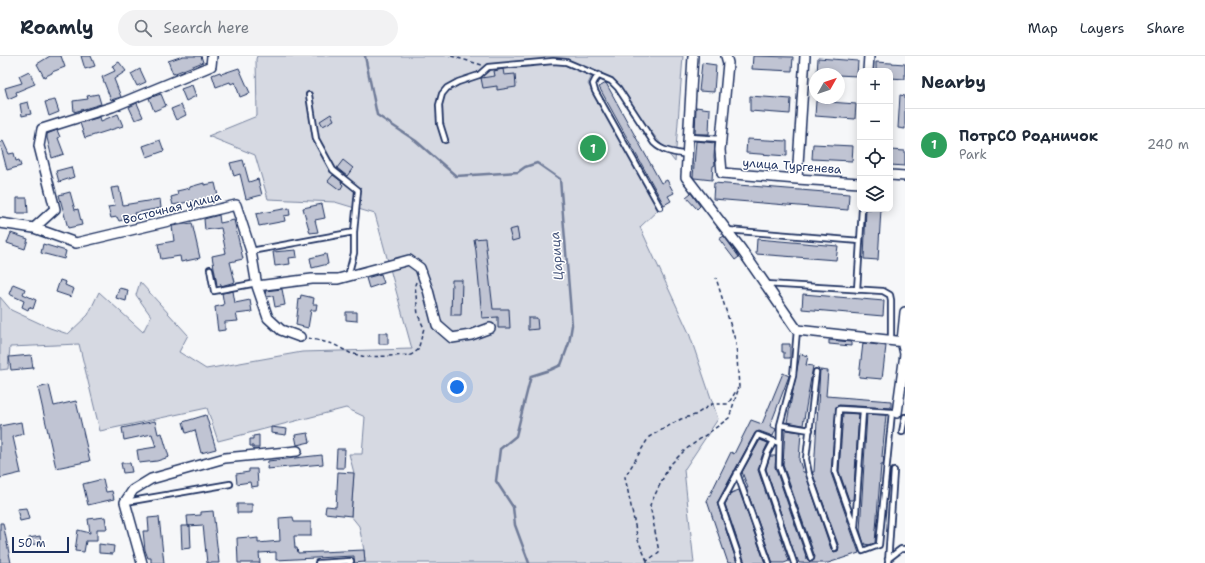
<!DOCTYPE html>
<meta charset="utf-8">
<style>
:root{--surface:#fff;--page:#f2f2f3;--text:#1f2937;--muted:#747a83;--line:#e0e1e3;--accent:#ea580c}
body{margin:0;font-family:"Shantell Sans",sans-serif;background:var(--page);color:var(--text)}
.controls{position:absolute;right:12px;top:12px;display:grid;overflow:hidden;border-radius:8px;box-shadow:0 2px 10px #0003}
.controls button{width:36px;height:36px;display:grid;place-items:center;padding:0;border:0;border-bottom:1px solid var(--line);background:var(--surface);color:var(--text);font:20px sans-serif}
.compass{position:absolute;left:809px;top:12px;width:36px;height:36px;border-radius:50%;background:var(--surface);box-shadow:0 2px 10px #0003;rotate:50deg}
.scale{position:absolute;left:12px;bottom:10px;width:57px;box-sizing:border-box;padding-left:4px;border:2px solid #1b2f5e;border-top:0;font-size:11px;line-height:14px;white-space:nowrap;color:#1b2f5e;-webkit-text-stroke:3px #fff;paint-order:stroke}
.you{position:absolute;left:457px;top:331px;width:14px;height:14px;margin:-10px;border:3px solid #fff;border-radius:50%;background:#1a73e8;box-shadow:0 0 0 6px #1a73e833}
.badge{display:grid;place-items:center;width:26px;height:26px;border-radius:50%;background:var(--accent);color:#fff;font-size:13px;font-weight:700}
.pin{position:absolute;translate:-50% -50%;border:2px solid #fff;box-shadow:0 1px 4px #0006}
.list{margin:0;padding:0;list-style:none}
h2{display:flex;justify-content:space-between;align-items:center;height:52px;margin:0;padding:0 16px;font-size:17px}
h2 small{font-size:13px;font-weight:400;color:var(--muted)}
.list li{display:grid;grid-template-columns:26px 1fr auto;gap:12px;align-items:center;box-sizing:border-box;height:72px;padding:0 16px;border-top:1px solid var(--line)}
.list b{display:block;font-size:15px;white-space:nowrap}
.list p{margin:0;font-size:13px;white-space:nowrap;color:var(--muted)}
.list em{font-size:13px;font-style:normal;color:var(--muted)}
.icon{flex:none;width:22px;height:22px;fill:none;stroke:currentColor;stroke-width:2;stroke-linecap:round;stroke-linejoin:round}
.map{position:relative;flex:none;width:905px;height:507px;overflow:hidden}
header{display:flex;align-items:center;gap:24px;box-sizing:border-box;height:56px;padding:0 20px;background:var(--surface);border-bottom:1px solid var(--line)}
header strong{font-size:19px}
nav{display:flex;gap:22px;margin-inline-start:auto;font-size:14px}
.search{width:280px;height:36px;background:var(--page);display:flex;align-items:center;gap:10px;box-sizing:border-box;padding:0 14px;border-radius:22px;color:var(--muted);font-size:15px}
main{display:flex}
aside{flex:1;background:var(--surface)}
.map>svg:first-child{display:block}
</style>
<header>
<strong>Roamly</strong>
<div class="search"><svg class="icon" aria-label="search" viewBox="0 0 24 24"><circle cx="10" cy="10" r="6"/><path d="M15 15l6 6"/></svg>Search here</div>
<nav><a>Map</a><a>Layers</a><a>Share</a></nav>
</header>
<main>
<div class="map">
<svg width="905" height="507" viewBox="0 0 905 507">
<rect width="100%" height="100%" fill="#f6f7f9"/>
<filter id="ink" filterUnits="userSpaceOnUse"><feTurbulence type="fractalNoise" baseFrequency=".025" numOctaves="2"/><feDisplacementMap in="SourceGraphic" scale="8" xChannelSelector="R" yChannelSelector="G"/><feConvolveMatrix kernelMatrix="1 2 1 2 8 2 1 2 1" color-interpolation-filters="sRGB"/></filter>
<g filter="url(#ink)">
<!-- green -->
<path fill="#d6d9e2" stroke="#7884a0" d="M257,0H683L675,106L646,69L614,24L594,15L588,28L659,153L640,171L689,277L718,363L684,414L694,507H365L364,494L359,470L351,460L354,417L349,398H362L365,361L346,352L218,385L207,352L100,375L79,288L10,291L8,313L0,314V241L11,254L50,272L68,278L88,259L99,236L143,276L151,260L136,239L140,226L188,279L179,296L206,313L302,296L412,293L375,158L335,146L268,143L255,99L208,80L257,60L256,3Z"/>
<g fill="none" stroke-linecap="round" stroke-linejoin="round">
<!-- stream -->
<path stroke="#707c99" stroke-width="2.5" d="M365,0L377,59L416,85L456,120L518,116L525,111L537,107L560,123L572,269L569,287L561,309L550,314L531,320L516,380L500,393L496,425L513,451L515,469L529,507"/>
</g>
<!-- building -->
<path fill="#c0c4d3" stroke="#1b2f5e" d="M50,0H61L65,11L52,16V17L44,21L37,8Z
M81,0H91L95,10L85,13Z
M183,0H201L203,6L173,18L168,5Z
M753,0L793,1L792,15L752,13Z
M818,2L858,5L857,20L817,18Z
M119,6L126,15L114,23L121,41L111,44L102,21L115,15L112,10Z
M876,6L905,8V23L890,22V15H876Z
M702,7L716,9L714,36L699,35Z
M239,12L250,37L240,41L235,26L231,28L230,26L216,31L212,19L220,16L221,18Z
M140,13L146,26L137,30L131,18Z
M503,13L504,19L515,18L516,31L497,34V30L483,32L481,22L495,20L494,15Z
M29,15L35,28L16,36L17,39L8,43L5,32L22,27L19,20Z
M606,27L661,127L667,124L674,137L668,140L671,145L664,149L599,31Z
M192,29L196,40L186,45L181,33Z
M98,38L101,48L74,56L73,45L88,43L87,40Z
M161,38L166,50L154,55L149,42Z
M900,39L905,40V73L898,72Z
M750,40L791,43L790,58L750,55Z
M55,44L59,56L49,60L45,46Z
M816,45L856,48L855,63L815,60Z
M28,46L31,58L22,60L20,48Z
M137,47L143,61L135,64L129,51Z
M181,49L186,59L176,64L171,53Z
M696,51L710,53L709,78H695Z
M118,58L123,70L85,82L80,67L100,61L101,65Z
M331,58L334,64L323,70L320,65Z
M57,74L60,81L58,82L64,98L52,102L47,82V78Z
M747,83L787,85V100L746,97Z
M160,84L164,95L147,101L143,90Z
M3,85L9,98L14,97L16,105L19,104L21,110L7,114L0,87Z
M696,85L715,87L714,101L715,109L713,110L712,124L694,122L693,121Z
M813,88L853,90L852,105L812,103Z
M890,94L905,95V110L890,109Z
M243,104L249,126L258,123L262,139L246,143L240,118L234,120L230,107Z
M343,104L353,112L347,120L337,112Z
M71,111L74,121L59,126L56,115Z
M333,119L342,126L341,127L343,129L340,134L328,125Z
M204,127V129L215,127L218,140L173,149L171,141L178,139L177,135L190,132V131Z
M714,127L849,138L848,154L713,143Z
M119,131L123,149L160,143L161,152L134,157L135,161L119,165L117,161L111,162L108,151L115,150L111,132Z
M70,136L75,154L78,153L82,169L68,172L59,139Z
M691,137L700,150L697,153L686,141Z
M17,142H27L28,157H17Z
M322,148L325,162L315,164L318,176L310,177L303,152Z
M289,152L290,159L284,160L285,165L259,170L256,158Z
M866,153H881L878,204L864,203Z
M219,159L220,167L234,164L243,203L230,206L235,226L221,230V228L217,229L212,200L226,197L221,172L205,174L204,163Z
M192,167L200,202L181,206L180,200L161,203L158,188L174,185L172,170Z
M517,172L519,183L512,185L509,174Z
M11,177L28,183L25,193L7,187Z
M724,180L739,201L735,204L719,183Z
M485,182L493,253H509L510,272H498V261L482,262L476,195L474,183Z
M757,183L838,190L836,204L756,198Z
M43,188L66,195L64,203L41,197Z
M296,194L297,201L289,202L290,208L275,210L273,196Z
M326,198L328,208L312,212L310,202Z
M381,218L384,227L369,232L366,222Z
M60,224L66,226L65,229L74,233L71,241L56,236Z
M452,224H462L461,259H451Z
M13,228L25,233L23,238L36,244L33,253L29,251L28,254L22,251L24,245L9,238Z
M119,232L128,234L126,245L116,242Z
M282,233L285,249L275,251L273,240L267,241L265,235Z
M233,235L235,247L250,244L252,256L236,258L238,265L225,266V274L218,275L215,251L224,249L222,237Z
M803,238L884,245L883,260L802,253Z
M301,239L314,242L313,248H317L316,254H311L308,272L296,269L299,243L300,244Z
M346,256H357V265L346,264Z
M528,262H537L538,273L528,274Z
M379,277H388V288H379Z
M829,284L851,286V290L829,288Z
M863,287L886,290L882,323L859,321Z
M782,288H790V302H784V296H782Z
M800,298L808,300L806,309L813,310L803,369L787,366Z
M31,299L33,312L11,314L9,301Z
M820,314L828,315L826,340L891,345V352L839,349L836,351L831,417L859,497L828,507H799L797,502L796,503L766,413L770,400H776L775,411L807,503L810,506L813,505L815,501L783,409L785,374L801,376L799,404L803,416H805L831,493L834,496L838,495L839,491L812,416H814Z
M783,317L789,320L770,370L776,373L773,380L759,375L755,377L717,447L737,507H728L707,445L731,396L734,398L751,364L762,368Z
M49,329L54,350L76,345L90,405L56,412L38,332Z
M843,357L859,358L853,444H849L839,415Z
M867,358L886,359L882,401L884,402L883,409H881L875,487L870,489L864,488L860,474Z
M206,359L216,393L201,397L195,374L186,377L183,366Z
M155,365L158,378L162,377L169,401L157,405L139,407L137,394L156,391L152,378L124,384L122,372Z
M21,366L23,378L13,381L21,417L0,422V370Z
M271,371L287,373L286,379L271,377Z
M308,377L310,386L297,389L295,379Z
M259,379V392H253V390H250V383H253V380Z
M760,384L768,387L762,400L758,414L789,505L784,507H773L746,432H748L742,416Z
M337,393H345L344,412H336Z
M322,399L323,408L267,413L268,405Z
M121,407H130L132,416L123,417Z
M249,413H257L258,430L251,431L250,426L237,428L236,418L249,416Z
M338,416L354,417L351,460L325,457L326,450L336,451Z
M103,423L106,436L112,435L114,443L88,449L83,428Z
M739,434L765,507H745L725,448L731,437Z
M237,448H252V457H237Z
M26,452L29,463L20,465L17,453Z
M213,455L219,507H207L203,469L188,470L187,460L201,459V456Z
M105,461L107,473H97V485H86L84,496L75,495L78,474L90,477L88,463Z
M159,461L164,507H151V502H148L145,494L143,475H149L148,462Z
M293,461L294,466H311V480H294L295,492H297L298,497L364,494L365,506L354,507V500L276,504V496L259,497L260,507H238L237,482L249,481L250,483L258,482V487L280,485L279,462Z
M0,467H3L11,507H0Z
M181,470H190L191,492L182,493Z
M40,480L41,487L30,489L29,482Z
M99,488L114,490L113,498L99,497Z"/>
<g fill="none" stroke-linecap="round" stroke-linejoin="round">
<defs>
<path id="service" d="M599,19L595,24L593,28L595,35L660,151
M689,81L721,83
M445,84L440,68L439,49L442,38L447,32L458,26L479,19L488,11L553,5L566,6L611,25L618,32L654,87C663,96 676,97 688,99
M727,174L860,185
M251,195L354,176L358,134L333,114L316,83L309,39
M210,213L214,235L257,227
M348,220L354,197V176
M766,228L883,235L890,239L891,244V284
M857,234L862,153
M797,274L793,320L780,369L779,410L811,502
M816,316L806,403L809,418L835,492
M892,356L879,489L863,495L835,416L839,353L892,356L897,357
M780,369L810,374
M902,376L905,361
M774,385L767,398L762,413L794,507
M737,417L769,507
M126,446L230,428
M855,471L863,355
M888,503L901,493H905
M318,507L351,505L350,507
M741,507L721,448L758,379L779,387
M888,507L894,415"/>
<path id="minor" d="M693,0L686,121L741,193L797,274L905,286
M726,0L728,7L720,94L722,117L797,123L860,127
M868,15L869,0
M890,119L905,120
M797,123L805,0
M0,167L34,172L76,187L236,149L251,195L257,230L312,223H338L409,204L420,212L428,234L437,269L452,282L471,279L490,272
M34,172L55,153L39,90L42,73L112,51L204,13L211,10L212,0
M257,230L268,262L281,274L300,281
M897,357L905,298L902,285L905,256
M142,507L125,446L133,434L151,423L225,402L297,395"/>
</defs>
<!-- service casing -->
<use href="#service" stroke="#1b2f5e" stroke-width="8"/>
<!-- minor casing -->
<use href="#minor" stroke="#1b2f5e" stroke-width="12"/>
<!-- path -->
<path stroke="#1b2f5e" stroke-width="1.5" stroke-dasharray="4 3" stroke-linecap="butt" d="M451,0L482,9
M308,282L333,288L350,297L366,301L411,299L418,294L424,272L418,259L415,229L416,226
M647,505L638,484L625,421L649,381L681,363L695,359L712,348H728L738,332
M647,507V505L659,496L650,449L669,410L685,394L729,362L739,331L736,287L716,222"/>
<!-- service -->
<use href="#service" stroke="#fff" stroke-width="4.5"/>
<!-- minor -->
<use href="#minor" stroke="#fff" stroke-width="9"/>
</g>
</g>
<g text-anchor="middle" stroke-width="3" stroke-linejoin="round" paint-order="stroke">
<!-- street labels -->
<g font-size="12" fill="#1b2f5e" stroke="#fff">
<text transform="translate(792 110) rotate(4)" y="4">улица Тургенева</text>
<text transform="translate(172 152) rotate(-14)" y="4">Восточная улица</text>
</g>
<!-- water labels -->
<g font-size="13" font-style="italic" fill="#4d5c81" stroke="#fff">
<text transform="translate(556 200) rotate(-95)" y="5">Царица</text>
</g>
</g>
</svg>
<div class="controls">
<button>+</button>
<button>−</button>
<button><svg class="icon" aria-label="locate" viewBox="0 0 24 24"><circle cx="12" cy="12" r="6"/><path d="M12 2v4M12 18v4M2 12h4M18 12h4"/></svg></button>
<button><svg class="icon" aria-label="layers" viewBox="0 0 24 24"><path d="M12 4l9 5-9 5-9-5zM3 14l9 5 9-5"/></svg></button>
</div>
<svg class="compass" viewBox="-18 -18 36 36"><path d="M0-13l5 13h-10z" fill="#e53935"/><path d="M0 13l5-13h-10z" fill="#747a83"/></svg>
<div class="scale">50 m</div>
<div class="you"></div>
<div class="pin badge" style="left:593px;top:92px;background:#2e9e5b">1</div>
</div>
<aside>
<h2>Nearby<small></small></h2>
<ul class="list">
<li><span class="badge" style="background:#2e9e5b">1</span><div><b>ПотрСО Родничок</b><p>Park</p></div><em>240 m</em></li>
</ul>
</aside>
</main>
